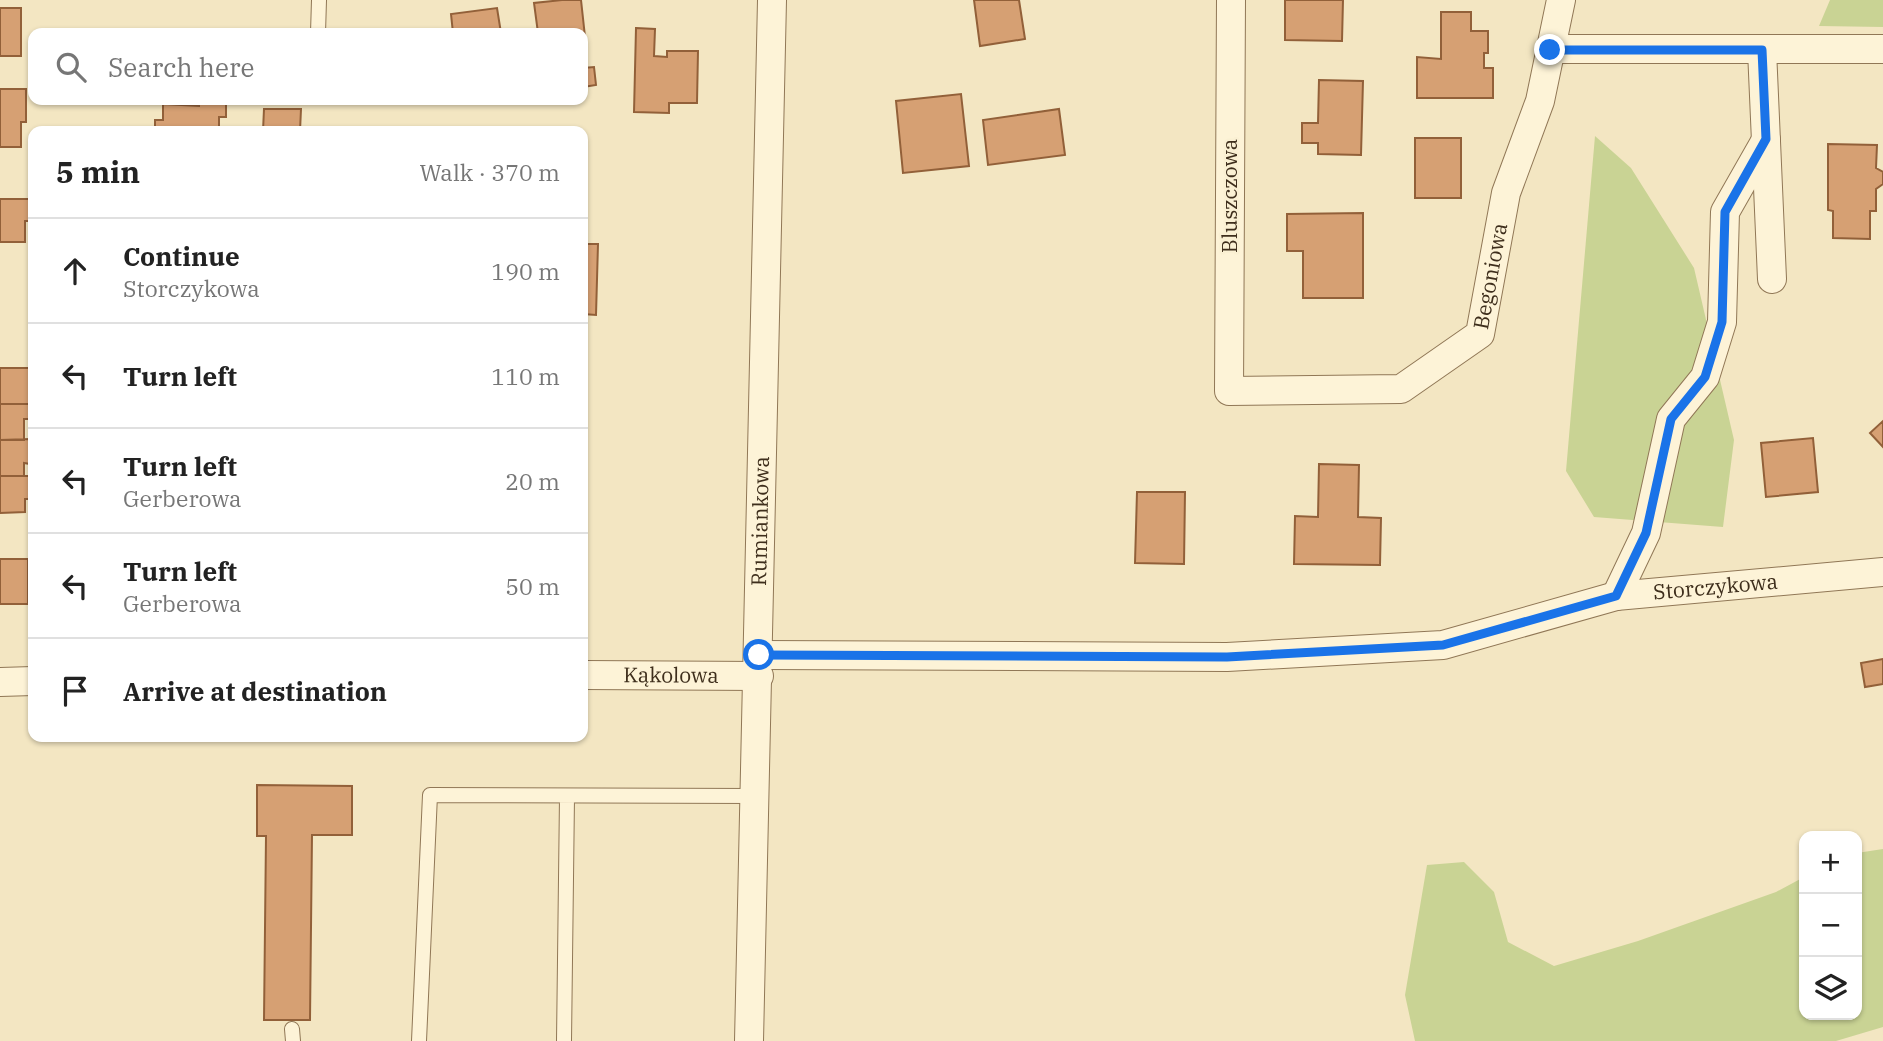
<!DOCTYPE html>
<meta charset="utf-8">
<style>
:root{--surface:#fff;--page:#f6f6f6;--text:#222;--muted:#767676;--line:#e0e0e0}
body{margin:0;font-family:"IBM Plex Serif",serif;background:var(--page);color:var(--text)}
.controls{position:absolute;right:21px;bottom:21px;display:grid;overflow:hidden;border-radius:14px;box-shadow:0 2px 5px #0004}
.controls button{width:63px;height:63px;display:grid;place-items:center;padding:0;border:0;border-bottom:2px solid var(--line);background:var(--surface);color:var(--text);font:35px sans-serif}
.stop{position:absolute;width:21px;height:21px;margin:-16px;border:5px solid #1a73e8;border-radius:50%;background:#fff}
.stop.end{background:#1a73e8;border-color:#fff;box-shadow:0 2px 7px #0008}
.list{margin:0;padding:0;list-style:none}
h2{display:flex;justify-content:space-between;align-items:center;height:91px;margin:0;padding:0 28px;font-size:30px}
h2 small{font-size:23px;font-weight:400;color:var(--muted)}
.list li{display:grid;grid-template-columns:46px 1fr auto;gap:21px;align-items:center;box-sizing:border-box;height:105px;padding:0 28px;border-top:2px solid var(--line)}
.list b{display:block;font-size:26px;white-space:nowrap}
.list p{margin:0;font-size:23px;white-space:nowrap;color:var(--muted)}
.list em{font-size:23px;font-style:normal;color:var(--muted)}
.icon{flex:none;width:38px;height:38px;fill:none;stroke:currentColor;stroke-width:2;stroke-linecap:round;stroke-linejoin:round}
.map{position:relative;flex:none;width:1883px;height:1041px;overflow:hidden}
.search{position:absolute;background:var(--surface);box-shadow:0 2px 5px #0004;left:28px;top:28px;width:560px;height:77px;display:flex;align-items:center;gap:18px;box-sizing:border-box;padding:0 24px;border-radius:14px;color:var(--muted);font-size:26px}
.panel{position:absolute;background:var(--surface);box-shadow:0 2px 5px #0004;left:28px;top:126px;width:560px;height:616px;border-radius:14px}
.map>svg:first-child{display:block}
</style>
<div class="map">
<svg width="1883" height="1041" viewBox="0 0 1883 1041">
<rect width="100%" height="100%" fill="#f3e6c2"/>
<!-- green -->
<path fill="#c9d394" d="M1830,0H1883V27L1819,26Z
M1595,136L1631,168L1694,268L1734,440L1723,527L1594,517L1566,471Z
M1883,849V1027L1836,1041H1415L1405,995L1427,865L1464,862L1494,892L1508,942L1554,966L1638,941L1776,892L1804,877V1015H1857V853Z"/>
<!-- building -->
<path fill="#d6a073" stroke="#926039" stroke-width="2" d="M562,0H581L586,46H583V33H538L534,3Z
M974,0H1019L1025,39L980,46Z
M1285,0H1343L1342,41L1285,40Z
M0,8H21V56H0Z
M497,8L501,33H453L451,14Z
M1441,12H1471V31H1488V53H1484V68H1493V98H1417V57L1441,59Z
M636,28L655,29L654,56L667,57V51H698L697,103H669V113L634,112Z
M594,67L596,85L583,87V68Z
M1319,80L1363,81L1361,155L1318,154V143H1302V123H1318Z
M0,89H26V122H21V147H0Z
M961,94L969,166L903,173L896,101Z
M199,100H226V117H219V131H155V120H163V104L199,106Z
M264,109H301L300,131H263Z
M1059,109L1065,155L988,165L983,120Z
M1415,138H1461V198H1415Z
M1828,144L1877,145L1876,168L1883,172V184L1876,189V211H1870V239L1833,238V211L1828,210Z
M0,199H32V221H25V242H0Z
M1363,213V298H1303V251H1287V214Z
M583,244H598L596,315L583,314Z
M0,368H30V404H0Z
M0,404H30V419H24V440H0Z
M1883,421V447L1870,433Z
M1813,438L1818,492L1766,497L1761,443Z
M30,439V464L24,463V476H0V440Z
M1319,464L1359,465L1358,517L1381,518L1380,565L1294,564L1295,516L1318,517Z
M0,476H31V499H25V512L0,513Z
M1137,492H1185L1184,564L1135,563Z
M0,559H28V604H0Z
M1883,659V684L1865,687L1861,663Z
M257,785L352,786V835H312L310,1020H264L266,836H257Z"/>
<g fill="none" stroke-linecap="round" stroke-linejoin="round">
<defs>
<path id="lane" d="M318,33L319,0
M292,1029L293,1041
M419,1041L430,795L755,796
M564,1041L567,797"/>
<g id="street">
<path id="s1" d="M1231,0L1229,391L1401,389L1480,334L1506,193L1540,101L1561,0"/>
<path d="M1550,49H1883"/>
<path d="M1762,50L1772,279"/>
<path d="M1616,596L1646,533L1671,419L1705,377L1722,322L1725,212L1766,140"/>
<path id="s2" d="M759,655L1227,657L1443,645L1616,596L1883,572"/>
<path id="s3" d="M583,675L759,676"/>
<path d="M0,682L33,681"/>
<path id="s4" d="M749,1041L772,0"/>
</g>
</defs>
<!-- lane casing -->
<use href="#lane" stroke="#907756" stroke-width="16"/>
<!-- street casing -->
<use href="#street" stroke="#907756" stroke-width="30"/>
<!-- lane -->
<use href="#lane" stroke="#fdf3d7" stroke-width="14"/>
<!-- street -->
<use href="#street" stroke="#fdf3d7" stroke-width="28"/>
</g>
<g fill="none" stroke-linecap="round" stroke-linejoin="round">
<!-- route -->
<path stroke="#1a73e8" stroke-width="9" d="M759,655L1227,657L1443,645L1616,596L1646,533L1671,419L1705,377L1722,322L1725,212L1766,139L1762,50H1550"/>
</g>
<g text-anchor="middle" stroke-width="5" stroke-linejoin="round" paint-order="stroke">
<!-- street labels -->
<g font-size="21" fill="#3e2e1c" stroke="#faf0d3">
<text transform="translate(1230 196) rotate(-90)" y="7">Bluszczowa</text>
<text dy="7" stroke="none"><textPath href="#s1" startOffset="718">Begoniowa</textPath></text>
<text dy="7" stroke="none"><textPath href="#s4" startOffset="520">Rumiankowa</textPath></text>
<text dy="7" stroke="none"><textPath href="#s2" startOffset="964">Storczykowa</textPath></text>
<text dy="7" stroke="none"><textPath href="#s3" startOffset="88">Kąkolowa</textPath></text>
</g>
</g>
</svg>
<div class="controls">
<button>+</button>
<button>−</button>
<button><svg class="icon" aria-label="layers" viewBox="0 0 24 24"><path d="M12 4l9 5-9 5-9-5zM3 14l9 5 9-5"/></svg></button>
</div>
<div class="stop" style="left:759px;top:655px"></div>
<div class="stop end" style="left:1550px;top:50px"></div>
<div class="search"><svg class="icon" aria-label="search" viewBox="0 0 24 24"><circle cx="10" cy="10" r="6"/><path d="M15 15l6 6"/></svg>Search here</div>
<section class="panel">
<h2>5 min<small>Walk · 370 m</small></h2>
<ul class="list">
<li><svg class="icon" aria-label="ahead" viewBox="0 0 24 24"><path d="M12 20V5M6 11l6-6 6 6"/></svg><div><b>Continue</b><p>Storczykowa</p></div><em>190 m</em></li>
<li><svg class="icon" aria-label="left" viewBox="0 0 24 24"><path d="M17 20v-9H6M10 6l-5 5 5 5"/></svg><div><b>Turn left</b></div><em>110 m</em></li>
<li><svg class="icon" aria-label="left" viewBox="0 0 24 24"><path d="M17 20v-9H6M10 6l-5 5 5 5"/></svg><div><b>Turn left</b><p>Gerberowa</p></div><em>20 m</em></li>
<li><svg class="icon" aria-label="left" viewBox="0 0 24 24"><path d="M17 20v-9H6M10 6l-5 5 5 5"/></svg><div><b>Turn left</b><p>Gerberowa</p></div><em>50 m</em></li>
<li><svg class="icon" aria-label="arrive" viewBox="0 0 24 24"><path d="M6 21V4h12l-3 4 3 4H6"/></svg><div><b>Arrive at destination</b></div></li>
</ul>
</section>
</div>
